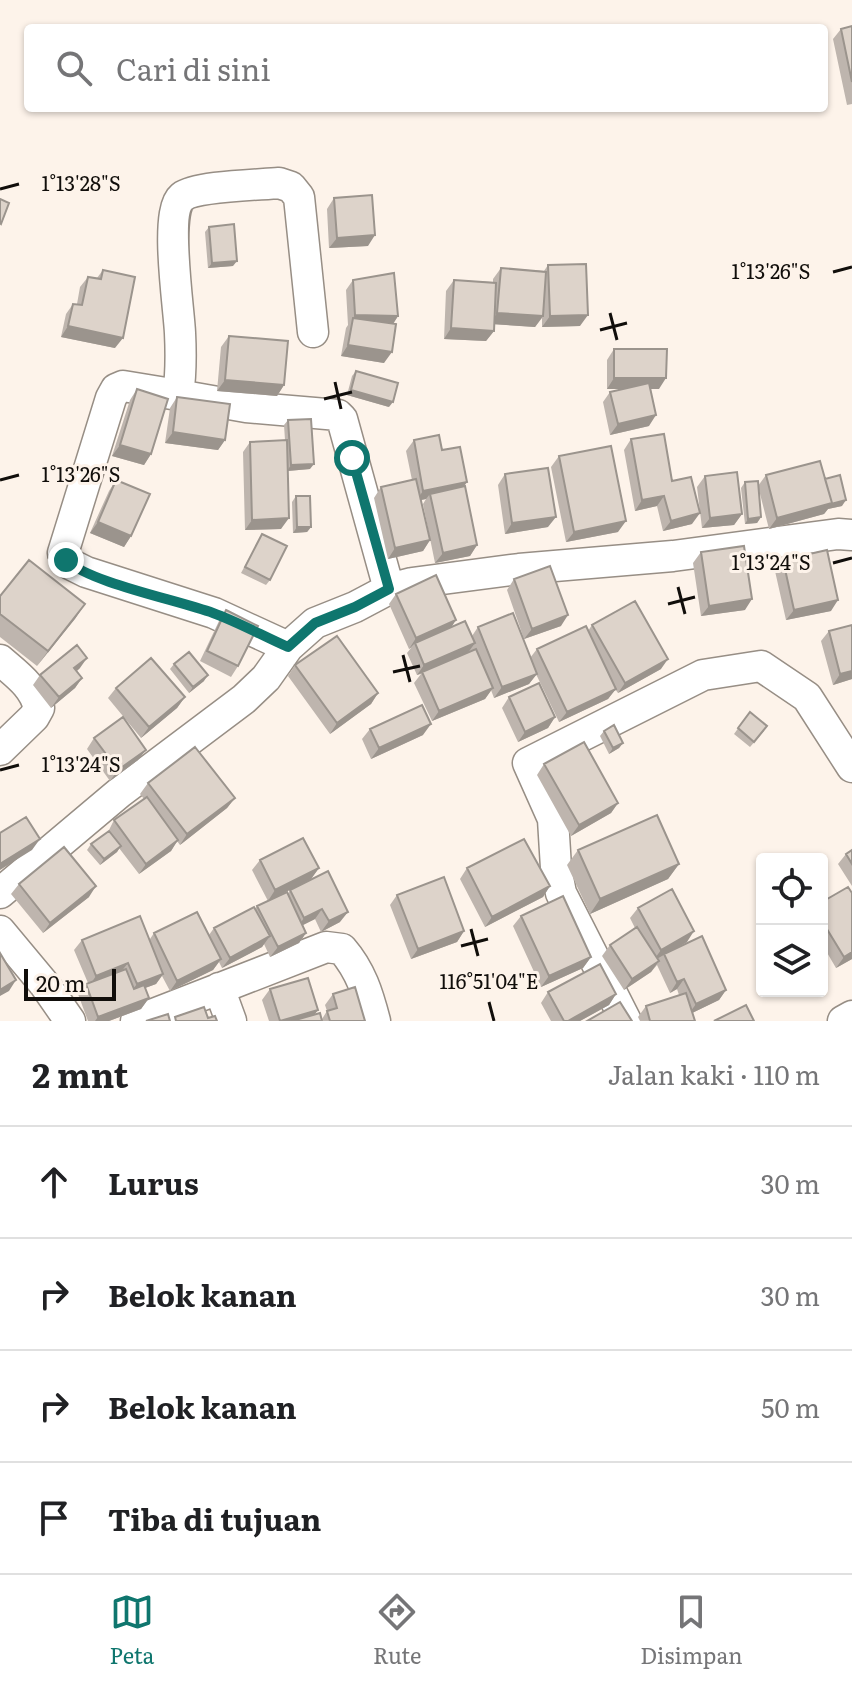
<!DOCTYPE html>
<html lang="id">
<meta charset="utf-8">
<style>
:root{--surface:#fff;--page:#f2f2f2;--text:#202124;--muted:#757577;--line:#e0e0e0;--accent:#0f766e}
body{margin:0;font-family:Literata,serif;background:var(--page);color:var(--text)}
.controls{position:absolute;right:24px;bottom:24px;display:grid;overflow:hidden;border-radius:8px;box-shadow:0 2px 6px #0004}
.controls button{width:72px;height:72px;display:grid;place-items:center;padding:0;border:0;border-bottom:2px solid var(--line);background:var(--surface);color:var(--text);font:40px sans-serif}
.scale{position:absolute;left:24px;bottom:20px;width:92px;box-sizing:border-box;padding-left:8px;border:4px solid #110e0b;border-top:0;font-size:22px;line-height:28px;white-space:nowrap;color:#110e0b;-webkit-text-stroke:6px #fdf3ea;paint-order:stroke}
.stop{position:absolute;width:24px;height:24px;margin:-18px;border:6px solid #0f766e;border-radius:50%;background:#fff}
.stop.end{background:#0f766e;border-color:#fff;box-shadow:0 2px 8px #0008}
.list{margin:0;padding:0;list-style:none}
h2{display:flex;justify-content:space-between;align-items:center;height:104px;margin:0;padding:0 32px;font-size:34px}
h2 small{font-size:26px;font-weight:400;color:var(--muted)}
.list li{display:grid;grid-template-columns:52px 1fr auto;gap:24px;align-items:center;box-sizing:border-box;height:112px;padding:0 32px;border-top:2px solid var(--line)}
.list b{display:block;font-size:30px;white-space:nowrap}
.list em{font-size:26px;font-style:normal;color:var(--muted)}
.icon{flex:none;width:44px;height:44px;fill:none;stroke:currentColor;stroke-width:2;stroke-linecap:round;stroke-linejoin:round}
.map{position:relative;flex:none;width:852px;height:1021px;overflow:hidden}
.search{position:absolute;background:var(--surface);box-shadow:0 2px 6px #0004;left:24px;right:24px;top:24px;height:88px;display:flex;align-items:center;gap:20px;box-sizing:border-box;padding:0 28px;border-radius:8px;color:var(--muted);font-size:30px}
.sheet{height:552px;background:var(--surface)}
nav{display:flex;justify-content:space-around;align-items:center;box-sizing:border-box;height:112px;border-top:2px solid var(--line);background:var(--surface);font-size:22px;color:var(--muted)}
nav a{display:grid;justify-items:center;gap:4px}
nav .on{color:var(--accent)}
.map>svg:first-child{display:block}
</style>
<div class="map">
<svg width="852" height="1021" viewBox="0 0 852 1021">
<rect width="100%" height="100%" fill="#fdf3ea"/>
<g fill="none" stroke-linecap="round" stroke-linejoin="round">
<defs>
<path id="minor" d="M178,395L246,407L338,415L342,419L389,589
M288,647L214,613L86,572L70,564L63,553L111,398L116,389L123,386L178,395C181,375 181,353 180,333C179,308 164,212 182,197C196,186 258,185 279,183L291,187L299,197L313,332
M0,660C16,674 34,686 39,708L34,717L0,750
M0,893L119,793L244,699L266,678L288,647L315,623L355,607L389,589L412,583L519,569L673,556L838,534L852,535
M0,931L45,985L70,1021
M219,988L231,1021
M136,1021L326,947L342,949C361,971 368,994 375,1021
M626,1021L561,893L556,868L553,819L528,763L703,675L761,666L807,697L852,767
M843,1021L852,1016"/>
</defs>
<!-- minor casing -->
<use href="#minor" stroke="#978e85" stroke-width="33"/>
<!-- minor -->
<use href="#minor" stroke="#fff" stroke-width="30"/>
</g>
<!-- wall -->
<path fill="#beb5ae" d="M852,26V104L847,105L833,39L841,29Z
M334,198L368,246L329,248L327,209Z
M209,227L233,266L208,268L205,232Z
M548,265L580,326L542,327V318L535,327L494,324V331L486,341L444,339L446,291L454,280L493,282V279L501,268L544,271Z
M103,270L115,348L61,337L66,314L73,304H77L80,287L88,277L97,278Z
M353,280L398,316L393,324L384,363L341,356L346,328L348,325L346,290Z
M229,336L284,385L277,396L217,391L221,347Z
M614,349L659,389H650L649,426L610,435L603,402L610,392L622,389H607V360Z
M356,371L389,407L347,395L352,376Z
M137,389L151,454L144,465L112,456L130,400Z
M177,397L225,440L218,450L165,443L170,408Z
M288,420L310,469L288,471L281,529L245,530L243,452L250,442L285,440L284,425Z
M631,439L672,481L692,524L663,531L657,506L635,511L624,450Z
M414,440L442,450L464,486L477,545L470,556L435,563L423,504L426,499L421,500L430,540L423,551L388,559L374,498L381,487L412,480L406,451Z
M559,456L618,532L566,542L551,467Z
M505,474L548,527L505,534L498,485Z
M766,475L825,479L842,506L828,509L824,514L769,529L758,486Z
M705,476L742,514L734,525L702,528L697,487Z
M116,480L131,536L124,547L90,533L109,491Z
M745,482L761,517L757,523L745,524L741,488Z
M296,496L311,527L307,532L293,533L292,502Z
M262,534L270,580L266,585L241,573Z
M701,552L745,610L701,616L693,563Z
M783,560L831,611L786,620L775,571Z
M514,579L561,626L524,639L507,590Z
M396,594L452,627L472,636L478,627L530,658L537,649L588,631L592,625L661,669L618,693L615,689L608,699L559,722L536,674L529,684L494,698L491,690L485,699L432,721L414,683L421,674L417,675L407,653L411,648L409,649L389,604Z
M0,596L85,604L37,666L0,637Z
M226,610L238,666L231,677L200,661L219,621Z
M852,625V679L833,685L821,641L829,631Z
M174,664L204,681L189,693L170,669Z
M295,665L378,693L371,704L330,734L288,676Z
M80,668L77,671L82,678L75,688L51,708L33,685L40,675Z
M116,688L185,697L177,708L141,738L108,698Z
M509,697L555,717L548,728L518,742L502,708Z
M750,712L764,731L750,747L734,734Z
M370,729L423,735L371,759L362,739Z
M604,731L623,743L619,748L609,754L600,736Z
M94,738L138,760L110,781L87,749Z
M544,764L618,803L611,813L571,836L537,775Z
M148,783L235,798L227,808L180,845L177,841L171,851L139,874L119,848L117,852L100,865L87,850L91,844L108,832L114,820L144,799L140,794Z
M578,850L679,864L668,879L590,914L567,865Z
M852,850V886L838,864L846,854Z
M260,860L319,868L311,879L278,896L288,894L290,890L328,871L340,922L321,932L315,919L303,925L306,933L299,943L270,957L264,944L262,947L222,968L219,962L213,970L170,991L162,976L156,984L145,988L149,998L141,1009L109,1021H88L78,994L88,983L74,950L82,940L150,939L154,933L209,935L214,928L255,909L257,906L268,901L252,870Z
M467,868L550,886L543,897L485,927L460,879Z
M19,884L89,897L43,933L11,894Z
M852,893V959L836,968L822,944V902Z
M397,895L464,931L457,942L411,959L390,905Z
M638,908L687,942L673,950L726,990L719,1000L692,1013L695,1021H640L638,1017L646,1006L679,995L677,989L670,993L657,965L651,972L624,990L602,956L610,945L635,928L630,918Z
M521,916L591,957L583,968L541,987L513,926Z
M270,989L322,1019L327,1011L325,1005L333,994L365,1021H269L262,1000Z
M548,992L616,994L609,1005L580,1021H551L541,1003Z"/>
<!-- shaded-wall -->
<path fill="#9b948d" d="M375,235L368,246L329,248L337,238Z
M237,261L233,266L208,268L212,263Z
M497,313L543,316L535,327L490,324Z
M355,315L398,316L391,327L353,318Z
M588,315L580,326L542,327L550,316Z
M68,326L123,338L115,348L61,337Z
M451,328L494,331L486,341L444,339Z
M348,345L392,352L384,363L341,356Z
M614,378H666L659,389H607Z
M225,380L284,385L277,396L217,391Z
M351,390L393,402L389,407L347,395Z
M656,415L649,426L610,435L618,424Z
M173,432L225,440L218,450L165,443Z
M120,445L151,454L144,465L112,456Z
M314,464L310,469L287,471L291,465Z
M467,482L459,493L430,494L426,499L416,501L423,491Z
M664,496L657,506L635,511L642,500Z
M846,500L842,506L828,509L824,514L769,529L777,518Z
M700,513L692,524L663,531L671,521Z
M742,514L734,525L702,528L710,518Z
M556,517L548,527L505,534L512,523Z
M761,517L757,523L745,524L748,519Z
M289,518L281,529L245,530L252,520Z
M626,521L618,532L566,542L574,532Z
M98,522L131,536L124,547L90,533Z
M297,527H311L307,532L293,533Z
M430,540L423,551L388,559L395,548Z
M477,545L470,556L435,563L443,553Z
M752,599L745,610L701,616L709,606Z
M838,600L831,611L786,620L794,610Z
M85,604L75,619L37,666L48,651Z
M568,615L561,626L524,639L532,629Z
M456,620L449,631L415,643L409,649L416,638Z
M475,643L467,654L417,675L424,665Z
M87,658L80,668L67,679L74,668Z
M668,659L661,669L618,693L625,683Z
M852,671V679L833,685L840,674Z
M537,674L529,684L494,698L502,687Z
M208,675L204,681L189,693L193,687Z
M82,678L75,688L51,708L59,697Z
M493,688L485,699L432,721L439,711Z
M616,689L608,699L559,722L567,712Z
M378,693L371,704L330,734L337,723Z
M185,697L177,708L141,738L149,727Z
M555,717L548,728L518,742L525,732Z
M431,724L423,735L371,759L379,748Z
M623,743L619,748L609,754L613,748Z
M146,750L138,760L110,781L118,770Z
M235,798L227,808L180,845L187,834Z
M618,803L611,813L571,836L579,825Z
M40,839L32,850L0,870V864Z
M178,840L171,851L139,874L146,864Z
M121,846L117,852L100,865L104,859Z
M679,864L668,879L590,914L600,899Z
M319,868L311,879L268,901L275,890Z
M96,886L89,897L43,933L50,923Z
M550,886L543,897L485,927L492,917Z
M322,909L315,919L297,928L304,918Z
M348,912L340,922L321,932L329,921Z
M464,931L457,942L411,959L418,949Z
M694,931L687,942L653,961L661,950Z
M306,933L299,943L270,957L278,947Z
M270,936L262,947L222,968L230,958Z
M852,952V959L836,968L844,957Z
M591,957L583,968L541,987L549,976Z
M221,959L213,970L170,991L177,981Z
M659,961L651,972L624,990L632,979Z
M128,963L120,973L89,986L96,976Z
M163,974L156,984L129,994L137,984Z
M684,979L677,989L670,993L677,982Z
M16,980L9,991L0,996V990Z
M726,990L719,1000L688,1015L696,1004Z
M616,994L609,1005L580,1021H568Z
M149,998L141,1009L109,1021H95L98,1017Z
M318,1010L310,1021H281Z"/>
<!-- building -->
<path fill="#ddd3ca" stroke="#9b948d" stroke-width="2" d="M852,26V82L841,29Z
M372,195L375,235L337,238L334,198Z
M0,199L9,203L1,224L0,223Z
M234,224L237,261L212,263L209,227Z
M586,264L588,315L550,316L548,265Z
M501,268L546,272L543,316L497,313Z
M103,270L135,277L123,338L68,326L73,304L82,305L88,277L101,279Z
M394,273L398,316L355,315L353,280Z
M454,280L496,283L494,331L451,328Z
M353,318L396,324L392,352L348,345Z
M229,336L288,341L284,385L225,380Z
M614,349H667L666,378H614Z
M356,371L398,383L393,402L351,390Z
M649,383L656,415L618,424L610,392Z
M137,389L168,399L151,454L120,445Z
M177,397L230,404L225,440L173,432Z
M311,419L314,464L291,465L288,420Z
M664,434L672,481L691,477L700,513L671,521L664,496L642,500L631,439Z
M439,435L442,450L460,447L467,482L423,491L414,440Z
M287,440L289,518L252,520L250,442Z
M611,446L626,521L574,532L559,456Z
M820,461L832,503L777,518L766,475Z
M548,468L556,517L512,523L505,474Z
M737,472L742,514L710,518L705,476Z
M840,475L846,500L831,504L832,503L825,479Z
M416,479L430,540L395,548L381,487Z
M116,480L150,494L131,536L98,522Z
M758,481L761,517L748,519L745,482Z
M465,486L477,545L443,553L430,494Z
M296,496H310L311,527H297Z
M262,534L287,546L270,580L245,567Z
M744,546L752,599L709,606L701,552Z
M827,550L838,600L794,610L783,560Z
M29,560L85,604L48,651L0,614V596Z
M550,566L568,615L532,629L514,579Z
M436,575L456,620L416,638L396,594Z
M635,601L668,659L625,683L592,625Z
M226,610L258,626L238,666L207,651Z
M513,613L537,674L502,687L478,627Z
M465,621L475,643L424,665L415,643Z
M852,625V671L840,674L829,631Z
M586,626L616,689L567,712L537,649Z
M337,636L378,693L337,723L295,665Z
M77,645L87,658L74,668L82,678L59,697L40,675Z
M476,649L493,688L439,711L422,672Z
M189,652L208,675L193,687L174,664Z
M151,658L185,697L149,727L116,688Z
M539,683L555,717L525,732L509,697Z
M422,705L431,724L379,748L370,729Z
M750,712L767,726L754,742L738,728Z
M123,717L146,750L118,770L94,738Z
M614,725L623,743L613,748L604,731Z
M584,742L618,803L579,825L544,764Z
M195,747L235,798L187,834L148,783Z
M147,797L178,840L146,864L114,820Z
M657,815L679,864L600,899L578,850Z
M26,817L40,839L0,864V833Z
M109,831L121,846L104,859L91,844Z
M303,838L319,868L275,890L260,860Z
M524,839L550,886L492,917L467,868Z
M64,847L96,886L50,923L19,884Z
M852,850V864L846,854Z
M328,871L348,912L329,921L322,909L304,918L290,890Z
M444,877L464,931L418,949L397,895Z
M848,887L852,893V952L844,957L822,921V902Z
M672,889L694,931L661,950L638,908Z
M287,892L306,933L278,947L257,906Z
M563,896L591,957L549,976L521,916Z
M254,907L270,936L230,958L214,928Z
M197,912L221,959L177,981L154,933Z
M140,916L163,974L137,984L128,963L96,976L82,940Z
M637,927L659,961L632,979L610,945Z
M702,936L726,990L696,1004L684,979L677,982L664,954Z
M0,953L16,980L0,990Z
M600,964L616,994L568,1021H564L548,992Z
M126,969L134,989L144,985L149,998L98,1017L86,984Z
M308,978L318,1010L280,1021L270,989Z
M355,987L365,1021H330L327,1011L337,1008L333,994Z
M686,993L695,1021H650L646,1006Z
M620,1002L632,1021H587Z
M746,1005L754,1021H714Z
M204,1007L208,1018L215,1016L217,1021H176L175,1017Z
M320,1013L322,1021H292Z
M168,1014L170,1021H146Z"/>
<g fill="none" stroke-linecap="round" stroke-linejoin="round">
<!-- route -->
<path stroke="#0f766e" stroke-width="10" d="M66,560C90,583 178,600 213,613C238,622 263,636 288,647L315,623L355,607L389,589L352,458"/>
</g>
<!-- ticks -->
<path fill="none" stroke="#110e0b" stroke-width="3" d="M0,189L19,184M833,272L852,267M610,313L617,340M600,330L627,323M335,382L341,409M324,399L352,392M0,480L19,475M833,563L852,558M678,587L685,614M668,604L695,597M403,655L410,682M393,672L420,666M0,770L19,765M471,929L478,956M461,946L488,939M489,1002L494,1021"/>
<g font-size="20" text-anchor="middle" fill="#110e0b" stroke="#fdf3ea" stroke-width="6" stroke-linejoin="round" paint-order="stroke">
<text x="81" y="191">1°13'28"S</text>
<text x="771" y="279">1°13'26"S</text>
<text x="81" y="482">1°13'26"S</text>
<text x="771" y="570">1°13'24"S</text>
<text x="81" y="772">1°13'24"S</text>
<text x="489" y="989">116°51'04"E</text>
</g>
</svg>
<div class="controls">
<button><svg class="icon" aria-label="locate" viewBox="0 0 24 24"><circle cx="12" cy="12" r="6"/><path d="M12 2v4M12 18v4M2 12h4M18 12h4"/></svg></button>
<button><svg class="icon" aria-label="layers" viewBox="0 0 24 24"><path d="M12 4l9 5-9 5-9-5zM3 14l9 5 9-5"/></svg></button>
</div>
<div class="scale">20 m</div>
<div class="stop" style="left:352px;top:458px"></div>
<div class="stop end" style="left:66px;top:560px"></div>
<div class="search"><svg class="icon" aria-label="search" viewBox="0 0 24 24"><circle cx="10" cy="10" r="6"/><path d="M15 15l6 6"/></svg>Cari di sini</div>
</div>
<section class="sheet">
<h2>2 mnt<small>Jalan kaki · 110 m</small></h2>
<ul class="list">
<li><svg class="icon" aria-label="ahead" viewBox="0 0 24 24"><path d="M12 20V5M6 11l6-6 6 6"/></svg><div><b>Lurus</b></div><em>30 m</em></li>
<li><svg class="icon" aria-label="right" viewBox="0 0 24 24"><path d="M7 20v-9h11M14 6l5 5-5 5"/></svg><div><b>Belok kanan</b></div><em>30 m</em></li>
<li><svg class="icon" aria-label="right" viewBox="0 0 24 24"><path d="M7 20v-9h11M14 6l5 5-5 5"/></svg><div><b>Belok kanan</b></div><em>50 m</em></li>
<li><svg class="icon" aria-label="arrive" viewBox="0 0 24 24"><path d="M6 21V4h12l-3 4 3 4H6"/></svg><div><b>Tiba di tujuan</b></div></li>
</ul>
</section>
<nav>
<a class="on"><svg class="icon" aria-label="map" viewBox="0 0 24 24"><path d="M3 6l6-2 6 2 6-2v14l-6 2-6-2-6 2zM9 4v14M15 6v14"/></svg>Peta</a>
<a><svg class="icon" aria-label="directions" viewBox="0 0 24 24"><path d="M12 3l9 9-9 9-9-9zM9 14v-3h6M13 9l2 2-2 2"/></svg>Rute</a>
<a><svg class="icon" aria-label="saved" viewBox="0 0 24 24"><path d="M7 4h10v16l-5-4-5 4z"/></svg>Disimpan</a>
</nav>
